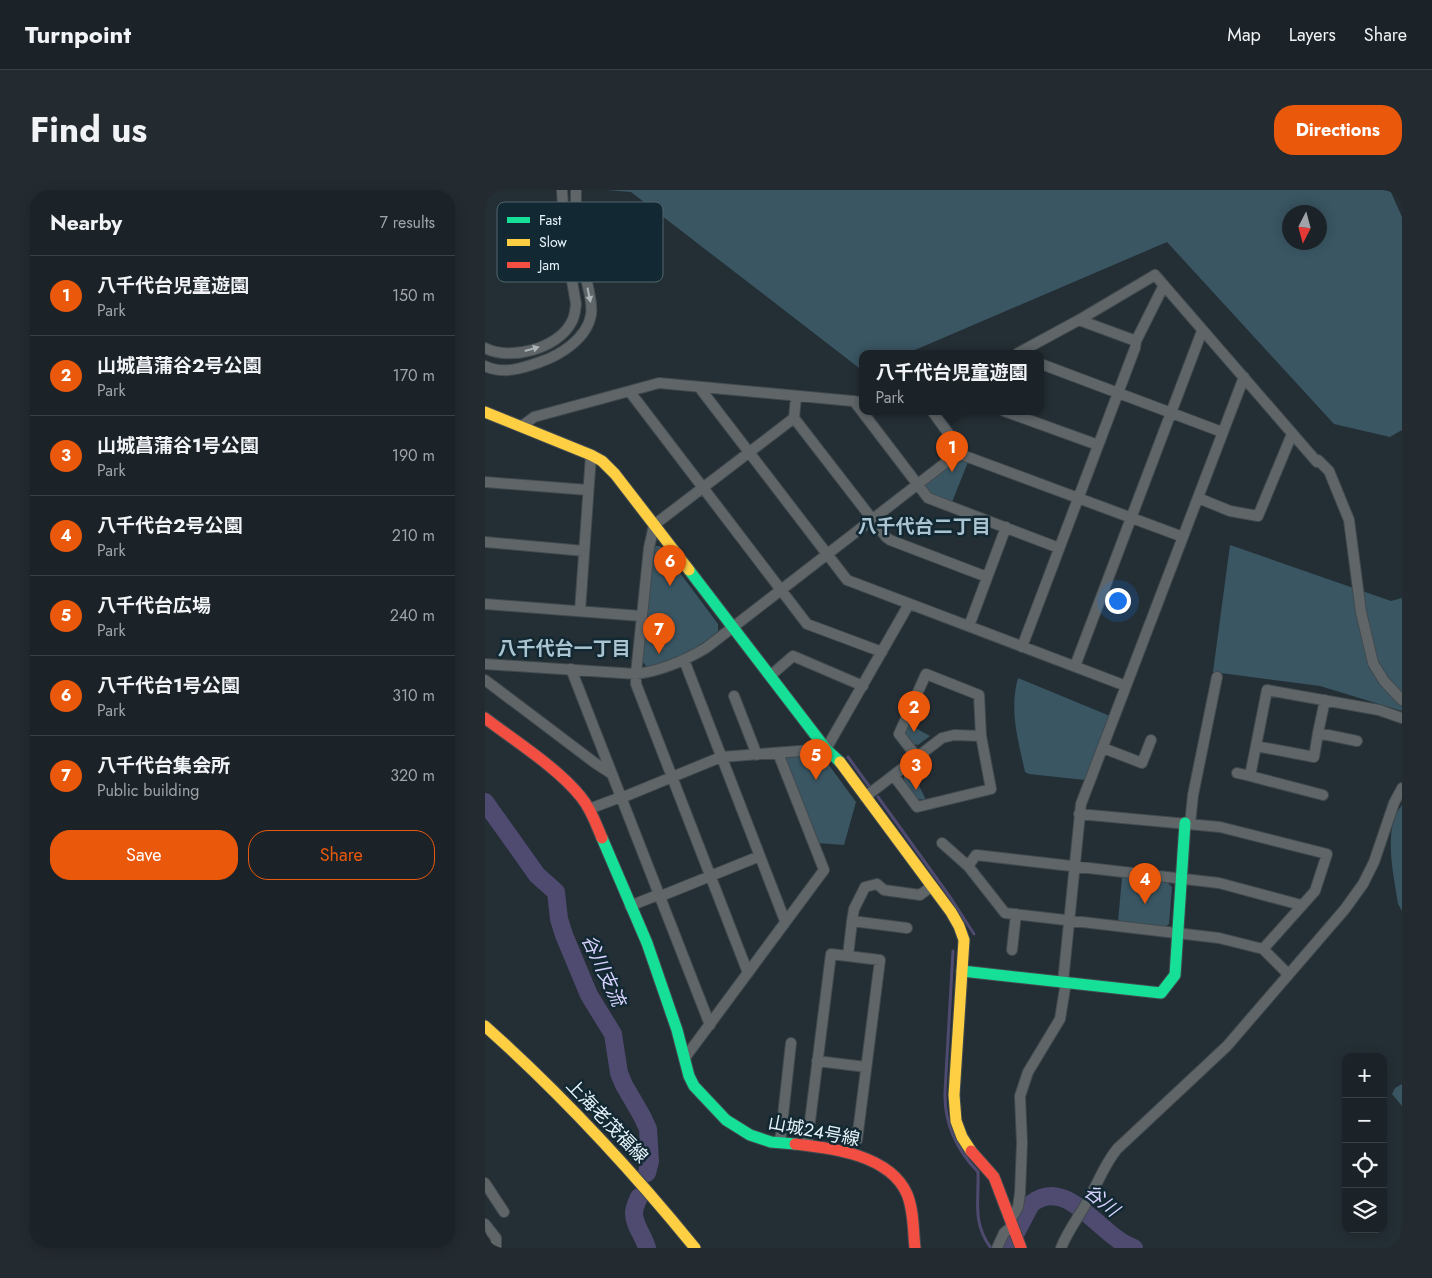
<!DOCTYPE html>
<meta charset="utf-8">
<style>
:root{--surface:#1b2328;--page:#242b30;--text:#f1f3f6;--muted:#a0a4a8;--line:#394045;--accent:#ea580c}
body{margin:0;font-family:Jost,"Noto Sans JP",sans-serif;background:var(--page);color:var(--text)}
.controls{position:absolute;right:15px;bottom:15px;display:grid;overflow:hidden;border-radius:10px;box-shadow:0 2px 12px #0003}
.controls button{width:45px;height:45px;display:grid;place-items:center;padding:0;border:0;border-bottom:1px solid var(--line);background:var(--surface);color:var(--text);font:25px sans-serif}
.compass{position:absolute;left:797px;top:15px;width:45px;height:45px;border-radius:50%;background:var(--surface);box-shadow:0 2px 12px #0003;rotate:186deg}
.you{position:absolute;left:632px;top:410px;width:18px;height:18px;margin:-12px;border:4px solid #fff;border-radius:50%;background:#1a73e8;box-shadow:0 0 0 8px #1a73e833}
.badge{display:grid;place-items:center;width:32px;height:32px;border-radius:50%;background:var(--accent);color:#fff;font-size:16px;font-weight:700}
.pin{position:absolute;translate:-50% -41px;filter:drop-shadow(0 1px 2px #0008)}
.pin::after{content:'';position:absolute;top:26px;width:18px;height:15px;background:inherit;clip-path:polygon(0 0,100% 0,50% 100%)}
.popup{position:absolute;left:374px;top:160px;width:185px;height:65px;box-sizing:border-box;display:grid;place-content:center;border-radius:10px;background:var(--surface);filter:drop-shadow(0 1px 4px #0005);font-size:16px;white-space:nowrap;color:var(--muted)}
.popup b{font-size:19px;color:var(--text)}
.popup::after{content:'';position:absolute;left:50%;top:100%;margin-left:-10px;border:10px solid transparent;border-top-color:var(--surface)}
.list{margin:0;padding:0;list-style:none}
h2{display:flex;justify-content:space-between;align-items:center;height:65px;margin:0;padding:0 20px;font-size:21px}
h2 small{font-size:16px;font-weight:400;color:var(--muted)}
.list li{display:grid;grid-template-columns:32px 1fr auto;gap:15px;align-items:center;box-sizing:border-box;height:80px;padding:0 20px;border-top:1px solid var(--line)}
.list b{display:block;font-size:19px;white-space:nowrap}
.list p{margin:0;font-size:16px;white-space:nowrap;color:var(--muted)}
.list em{font-size:16px;font-style:normal;color:var(--muted)}
.actions{display:flex;gap:10px;padding:15px 20px}
.actions a{flex:1;padding:11px 0;border:1px solid var(--accent);border-radius:20px;text-align:center;font-size:18px;color:var(--accent)}
.actions .main{background:var(--accent);color:#fff}
.icon{flex:none;width:28px;height:28px;fill:none;stroke:currentColor;stroke-width:2;stroke-linecap:round;stroke-linejoin:round}
.map{position:relative;flex:none;width:917px;height:1058px;overflow:hidden;border-radius:20px}
header{display:flex;align-items:center;gap:30px;box-sizing:border-box;height:70px;padding:0 25px;background:var(--surface);border-bottom:1px solid var(--line)}
header strong{font-size:24px}
nav{display:flex;gap:28px;margin-inline-start:auto;font-size:18px}
.intro{display:flex;align-items:center;justify-content:space-between;box-sizing:border-box;height:120px;padding:0 30px}
h1{margin:0;font-size:35px}
.button{padding:12px 22px;border-radius:20px;background:var(--accent);color:#fff;font-size:18px;font-weight:700}
main{display:flex;gap:30px;padding:0 30px}
aside{flex:1;background:var(--surface);border-radius:20px;box-shadow:0 2px 12px #0003}
.map>svg:first-child{display:block}
</style>
<header>
<strong>Turnpoint</strong>
<nav><a>Map</a><a>Layers</a><a>Share</a></nav>
</header>
<div class="intro"><h1>Find us</h1><a class="button">Directions</a></div>
<main>
<aside>
<h2>Nearby<small>7 results</small></h2>
<ul class="list">
<li><span class="badge">1</span><div><b>八千代台児童遊園</b><p>Park</p></div><em>150 m</em></li>
<li><span class="badge">2</span><div><b>山城菖蒲谷2号公園</b><p>Park</p></div><em>170 m</em></li>
<li><span class="badge">3</span><div><b>山城菖蒲谷1号公園</b><p>Park</p></div><em>190 m</em></li>
<li><span class="badge">4</span><div><b>八千代台2号公園</b><p>Park</p></div><em>210 m</em></li>
<li><span class="badge">5</span><div><b>八千代台広場</b><p>Park</p></div><em>240 m</em></li>
<li><span class="badge">6</span><div><b>八千代台1号公園</b><p>Park</p></div><em>310 m</em></li>
<li><span class="badge">7</span><div><b>八千代台集会所</b><p>Public building</p></div><em>320 m</em></li>
</ul>
<div class="actions"><a class="main">Save</a><a>Share</a></div>
</aside>
<div class="map">
<svg width="917" height="1058" viewBox="0 0 917 1058">
<rect width="100%" height="100%" fill="#242f35"/>
<!-- green -->
<path fill="#3a5663" fill-rule="evenodd" d="M122,0H905L917,27V240L905,247L849,234L682,52L423,163H378V181L146,2ZM804,22H834V52H804Z
M478,269L483,272L467,312L445,305L440,299V293L469,270Z
M745,355L906,411L917,408V521L835,496L728,482Z
M171,356H175L233,434V441C212,459 189,472 162,477L156,470L169,359Z
M533,488L625,526L600,590L544,584L540,582C533,549 524,521 533,488Z
M423,534L445,546L433,555L425,554L419,546L420,539Z
M330,564L338,567L371,612L359,655L332,653L299,568L300,566Z
M426,579L441,610L431,609L419,591V583Z
M917,615V721L913,714C909,686 897,638 917,615Z
M637,687L682,692L687,697L684,734L680,737L633,732Z
M917,894V916L907,904L910,898Z"/>
<g fill="none" stroke-linecap="round" stroke-linejoin="round">
<!-- stream -->
<path stroke="#4f4a70" stroke-width="3" d="M363,567L384,596
M393,607L465,707L489,744
M468,761L460,902C459,934 471,959 493,982C494,1011 487,1033 506,1058"/>
<!-- river -->
<path stroke="#4f4a70" stroke-width="18" d="M0,612L52,685L71,702L74,729L79,745L104,805L128,844L134,883L139,895L157,926L163,939L165,971L162,983
M154,1007C152,1012 149,1018 149,1023C149,1036 159,1046 162,1058
M523,1058L546,1014C582,984 615,1047 649,1058"/>
<defs>
<path id="street" d="M594,130L651,151
M0,158C25,171 72,159 86,133C90,127 90,121 91,114L80,50L77,0
M533,163L594,130L670,85L832,272L833,270L844,281L864,330L876,422L888,473L899,491L917,510
M556,174L737,242
M0,176C18,185 38,178 55,172C76,165 102,148 106,125C108,112 103,100 101,87C96,59 90,28 91,0
M214,197L362,390L641,496
M145,202L322,434L397,462
M311,207L309,228L401,347L405,350L502,387
M369,211L443,308L574,358
M447,221L480,266L698,347
M519,221L613,255
M37,236L49,227L174,193L378,212
M0,292L103,300
M713,308L745,321L773,326L807,244
M0,352L99,361
M0,414L156,426
M95,421L106,265
M484,436L521,337
M537,457L650,158L651,151L679,95
M199,470L300,731
M0,474L151,484C176,481 199,471 221,458L477,260
M590,476L717,141
M86,479L225,835
M285,486L308,466L378,496
M0,490L110,573L127,584
M249,506L272,565
M833,543L840,510
M771,556L829,567L833,543L872,551
M618,558L657,573L666,550
M432,567L414,544L441,484L494,505L496,546
M752,583L765,586L782,500L894,520L917,528
M765,586L838,605
M380,607L457,548L469,545L496,546L506,599L432,617L409,586
M136,608L236,567L341,559L424,414
M104,619L136,607
M594,624L735,637L842,664L830,701L778,759
M705,634L708,605L732,487
M457,653L483,676
M176,706L275,666
M145,716L175,704
M367,731L369,719L380,697L392,694L399,700L435,705L447,696
M527,760L531,724
M363,766L367,731L422,738
M263,783L151,494V484L164,358L169,335L309,228
M803,784L778,759L734,748L520,723L483,676L491,665L734,693L816,715
M578,792L596,614L759,187
M199,869L339,680L293,563
M332,871L381,877
M295,953L306,853
M322,955L346,764L395,770L372,950
M0,993L19,1022
M526,1029L533,1017L535,1003L537,953L535,906L543,882L575,829L581,792
M0,1034L11,1048V1058
M512,1058L519,1043L527,1036
M576,1058C583,1040 594,1027 603,1010C613,993 619,975 632,959L742,856L860,719L878,694L889,672L909,613L917,598"/>
<path id="fast" d="M204,380L341,559L355,572
M117,648L162,753L192,840L204,886L209,896L241,930L265,945L286,952L310,954
M477,781L676,803L690,785L700,633"/>
<path id="slow" d="M0,222L106,265L117,271L130,284L204,380
M355,572L466,722L474,736L479,750L469,905L471,931L477,947L486,961
M0,836C76,904 145,978 210,1058"/>
<path id="jam" d="M0,528C30,551 73,578 96,607C106,619 111,634 117,648
M310,954C347,958 405,965 422,1004C429,1021 428,1041 430,1058
M486,961L509,987L536,1058"/>
</defs>
<!-- street casing -->
<use href="#street" stroke="#414a4f" stroke-width="12"/>
<!-- fast casing -->
<use href="#fast" stroke="#414a4f" stroke-width="13"/>
<!-- slow casing -->
<use href="#slow" stroke="#414a4f" stroke-width="13"/>
<!-- jam casing -->
<use href="#jam" stroke="#414a4f" stroke-width="13"/>
<!-- street -->
<use href="#street" stroke="#606668" stroke-width="10"/>
<!-- fast -->
<use href="#fast" stroke="#16e098" stroke-width="11"/>
<!-- slow -->
<use href="#slow" stroke="#ffcf43" stroke-width="11"/>
<!-- jam -->
<use href="#jam" stroke="#f24e42" stroke-width="11"/>
</g>
<!-- one-way arrows -->
<defs><path id="oneway-solid" d="M-6-.8H1V-3.2L6.5 0L1 3.2V.8H-6Z" transform="scale(1.25)"/></defs>
<g fill="#aab4b9">
<use href="#oneway-solid" transform="translate(104 105) rotate(78)"/>
<use href="#oneway-solid" transform="translate(47 159) rotate(-16)"/>
</g>
<g text-anchor="middle" stroke-width="5" stroke-linejoin="round" paint-order="stroke">
<!-- street labels -->
<g font-size="18" fill="#e7f4fb" stroke="#122832">
<text transform="translate(122 931) rotate(46)" y="6">上海老茂福線</text>
<text transform="translate(329 941) rotate(11)" y="6">山城２４号線</text>
</g>
<!-- neighbourhood labels -->
<g font-size="19" font-weight="bold" fill="#aac4d1" stroke="#122832">
<text x="439" y="343">八千代台二丁目</text>
<text x="79" y="465">八千代台一丁目</text>
</g>
<!-- water labels -->
<g font-size="19" font-style="italic" fill="#d8d3fe" stroke="#122832">
<text transform="translate(119 780) rotate(65)" y="7">谷川支流</text>
<text transform="translate(617 1010) rotate(39)" y="7">谷川</text>
</g>
</g>
<!-- legend -->
<rect x="12" y="12" width="166" height="80" rx="8" fill="#122832" stroke="#52656e" stroke-width="1"/>
<rect x="22" y="27" width="23" height="6" fill="#16e098"/>
<rect x="22" y="49" width="23" height="7" fill="#ffcf43"/>
<rect x="22" y="72" width="23" height="6" fill="#f24e42"/>
<g font-size="14" fill="#e7f4fb">
<text x="54" y="35">Fast</text>
<text x="54" y="57">Slow</text>
<text x="54" y="80">Jam</text>
</g>
</svg>
<div class="controls">
<button>+</button>
<button>−</button>
<button><svg class="icon" aria-label="locate" viewBox="0 0 24 24"><circle cx="12" cy="12" r="6"/><path d="M12 2v4M12 18v4M2 12h4M18 12h4"/></svg></button>
<button><svg class="icon" aria-label="layers" viewBox="0 0 24 24"><path d="M12 4l9 5-9 5-9-5zM3 14l9 5 9-5"/></svg></button>
</div>
<svg class="compass" viewBox="-18 -18 36 36"><path d="M0-13l5 13h-10z" fill="#e53935"/><path d="M0 13l5-13h-10z" fill="#a0a4a8"/></svg>
<div class="you"></div>
<div class="pin badge" style="left:467px;top:282px">1</div>
<div class="popup"><b>八千代台児童遊園</b>Park</div>
<div class="pin badge" style="left:429px;top:542px">2</div>
<div class="pin badge" style="left:431px;top:600px">3</div>
<div class="pin badge" style="left:660px;top:714px">4</div>
<div class="pin badge" style="left:331px;top:590px">5</div>
<div class="pin badge" style="left:185px;top:396px">6</div>
<div class="pin badge" style="left:174px;top:464px">7</div>
</div>
</main>
